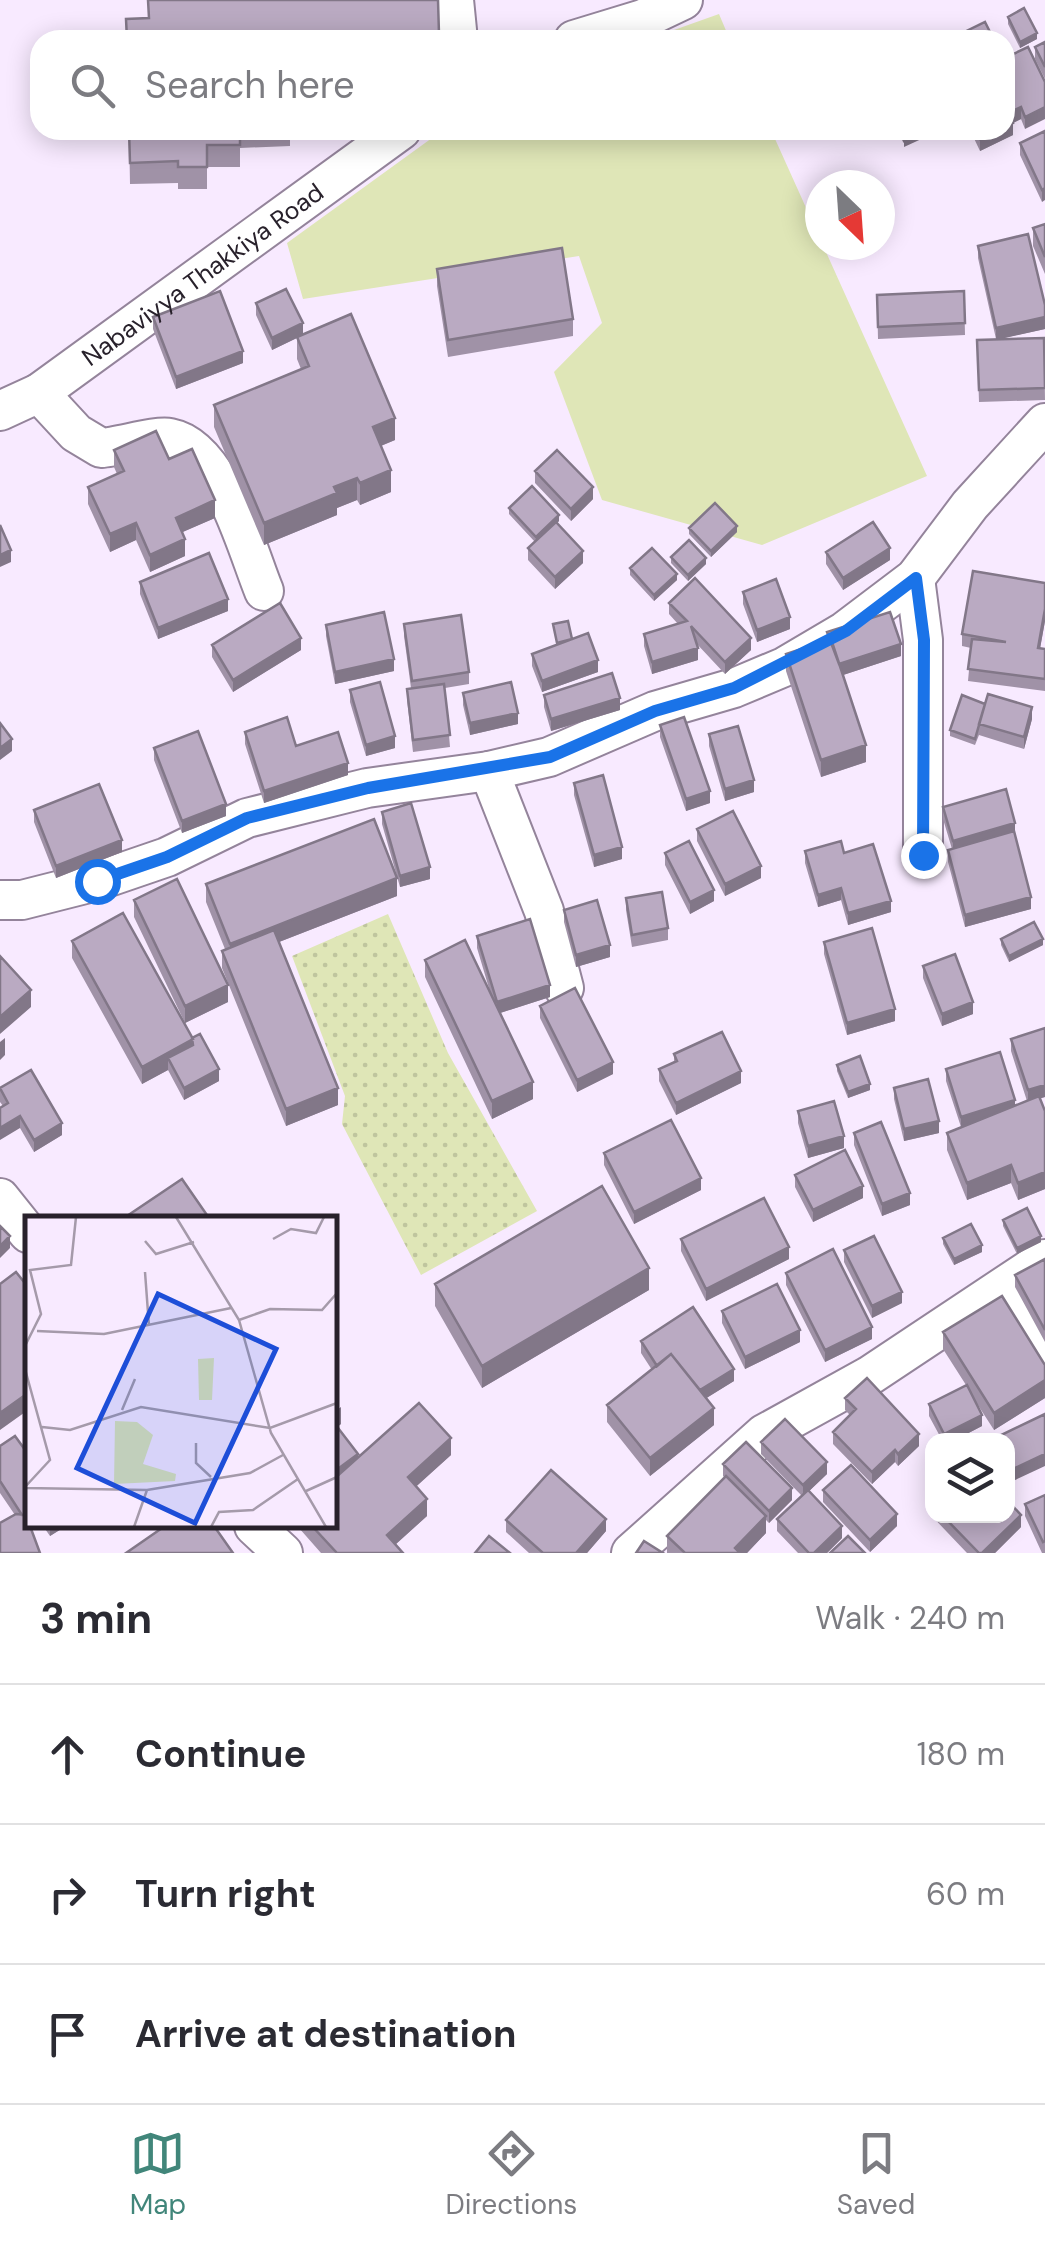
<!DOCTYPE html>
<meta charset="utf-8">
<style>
:root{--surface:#fff;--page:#f2f2f3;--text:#2b2b33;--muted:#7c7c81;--line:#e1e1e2;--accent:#41867a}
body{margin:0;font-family:"DM Sans",sans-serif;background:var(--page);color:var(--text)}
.controls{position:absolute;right:30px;bottom:30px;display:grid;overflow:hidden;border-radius:20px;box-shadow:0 5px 25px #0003}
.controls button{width:90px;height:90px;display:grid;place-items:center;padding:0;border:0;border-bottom:2px solid var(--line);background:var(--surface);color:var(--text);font:50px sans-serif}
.compass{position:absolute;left:805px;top:170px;width:90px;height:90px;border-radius:50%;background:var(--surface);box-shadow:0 5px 25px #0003;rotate:155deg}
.stop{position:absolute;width:30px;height:30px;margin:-22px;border:8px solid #1a73e8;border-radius:50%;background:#fff}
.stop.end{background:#1a73e8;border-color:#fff;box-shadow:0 2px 10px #0008}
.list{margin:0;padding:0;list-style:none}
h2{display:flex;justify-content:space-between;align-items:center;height:130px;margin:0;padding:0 40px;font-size:42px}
h2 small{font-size:32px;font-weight:400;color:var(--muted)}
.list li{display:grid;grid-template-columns:65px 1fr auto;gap:30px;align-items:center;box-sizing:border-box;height:140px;padding:0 40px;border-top:2px solid var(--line)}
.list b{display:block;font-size:38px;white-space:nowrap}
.list em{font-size:32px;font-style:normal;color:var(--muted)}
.icon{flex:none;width:55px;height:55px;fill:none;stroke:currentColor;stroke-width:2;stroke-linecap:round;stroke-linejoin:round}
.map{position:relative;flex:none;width:1045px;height:1553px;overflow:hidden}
.search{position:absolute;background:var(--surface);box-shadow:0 5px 25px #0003;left:30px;right:30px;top:30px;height:110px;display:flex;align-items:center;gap:25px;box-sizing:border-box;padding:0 35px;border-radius:30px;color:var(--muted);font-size:38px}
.sheet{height:550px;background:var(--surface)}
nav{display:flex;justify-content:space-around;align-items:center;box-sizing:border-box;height:140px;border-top:2px solid var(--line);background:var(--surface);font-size:28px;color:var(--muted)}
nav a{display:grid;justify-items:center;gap:5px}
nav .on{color:var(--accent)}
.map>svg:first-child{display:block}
</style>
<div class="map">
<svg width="1045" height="1553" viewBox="0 0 1045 1553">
<defs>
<pattern id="park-dots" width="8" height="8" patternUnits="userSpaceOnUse" patternTransform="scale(2.5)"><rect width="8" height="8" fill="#dfe6b7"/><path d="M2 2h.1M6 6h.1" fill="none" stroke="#bfc59e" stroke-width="1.8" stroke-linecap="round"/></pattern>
</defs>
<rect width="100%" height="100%" fill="#f8eaff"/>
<!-- grass -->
<path fill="#dfe6b7" d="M719,14L730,40H646Z
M443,130H771L927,476L762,545L602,500L554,372L602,323L579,256L303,299L287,243Z"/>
<!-- park -->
<path fill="url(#park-dots)" d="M388,914L448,1053L537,1211L421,1275L342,1124L345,1096L292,956Z"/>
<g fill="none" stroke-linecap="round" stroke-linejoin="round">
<defs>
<g id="minor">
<path d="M454,0L458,40"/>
<path d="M574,40L643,19L683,0"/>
<path d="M39,393L76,433L101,448C119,447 156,435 170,438C221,448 246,547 264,591"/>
<path id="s1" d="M0,411L39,393L401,130"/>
<path d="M915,578L923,640V855"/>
<path d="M489,771L544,911L564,988"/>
<path d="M0,900H22L97,881L167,857L247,818L367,788L489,771L549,757L655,711L734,688L784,667L845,631L915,578L970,505L1045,423"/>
<path d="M0,1198L28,1233"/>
<path d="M1003,1288L1045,1360"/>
<path d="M254,1526L283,1553"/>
<path d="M631,1553L764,1434L869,1376L1045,1259"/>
</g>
</defs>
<!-- minor casing -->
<use href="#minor" stroke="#94849b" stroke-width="42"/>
<!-- minor -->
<use href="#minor" stroke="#fff" stroke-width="38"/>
</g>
<!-- wall -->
<path fill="#a092a7" d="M1008,17L1037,39L1020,48L1008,24Z
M439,34V40H126Z
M1045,42V79L1035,59V47Z
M1028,47L1025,129L1021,119L1013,123V135L980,151L970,130H1005Z
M129,130H309H290V146L240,148V167H207V189H178V183L130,184Z
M1045,131L1042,202L1020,155V143Z
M1045,224V274L1033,246V228Z
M978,246L1045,305V329L999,339L1044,338L1045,400L979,402L977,340L996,339L978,258Z
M437,269L573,319V336L448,357L437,286Z
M964,291L965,335L878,339L877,295Z
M256,303L303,334L395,440L381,446L391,492L360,505L357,500L337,508V515L264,545L214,427V405L301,369L297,359V338L272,350L256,315Z
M153,317L243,363L176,389L153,329Z
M114,450L169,459L215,518L182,532L185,556L150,572L136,540L110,552L88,504V487L117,474L114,467Z
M535,471L593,499L571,521L535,483Z
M509,508L559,521L557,523L583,563L555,589L528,560V548L535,542L509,514Z
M689,528L737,532L711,557L689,534Z
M826,552L890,560L843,590L826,564Z
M671,557L706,564L688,581L671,563Z
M630,568L677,580L654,601L630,575Z
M140,582L228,611L158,639L140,594Z
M1045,583V621L1040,648L1045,649V691L968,681L971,648L962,646V634Z
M743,592L790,629L757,642L743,604Z
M669,603L751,650L725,674L696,643L698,660L652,674L644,646V634L678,624L669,614Z
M404,624L469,672V684L445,688L450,747L413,752L407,700V689L411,688L404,636Z
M553,624L572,639L598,672L542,692L532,666V654L557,645Z
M326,625L394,671L335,684L326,636Z
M827,632L901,656L843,675L866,762L821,777L786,671V654L827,641Z
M212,645L301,650L233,692L212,657Z
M350,690L395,748L366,756L350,702Z
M463,693L518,724L470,735L463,705Z
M544,695L620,710L551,731L544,707Z
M962,695L1032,719L1024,749L979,735L975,745L950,736V730Z
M660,725L710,803L686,811L660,737Z
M245,732L296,746L348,775L264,803L245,744Z
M709,734L754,792L725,801L709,746Z
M154,748L226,816L182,833L154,760Z
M574,783L622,859L594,867L574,795Z
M943,807L1015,835L1031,909L965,927L948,862V850L952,849L943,819Z
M34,810L122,852L56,878L34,822Z
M382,812L430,879L400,887L382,824Z
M697,829L761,878L725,896L697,841Z
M805,851L844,853L891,912L848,925L841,900L818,907L805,863Z
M665,853L714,901L690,914L665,865Z
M206,884L397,896L279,942L338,1105L286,1126L222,968V951L225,949L206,902Z
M626,898L668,928V940L632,947L626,910Z
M134,900L228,1002L185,1023L134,917Z
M564,910L610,957L576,967L564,922Z
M477,936L550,997L500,1013L533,1099L492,1119L425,977V960L491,995L477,948Z
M1001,939L1043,945L1009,962L1001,945Z
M72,941L192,1038L219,1081L184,1100L168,1070L142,1084L72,958Z
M824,942L895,1021L847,1035L824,954Z
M923,966L973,1014L942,1026L923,978Z
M540,1006L613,1074L577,1092L540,1018Z
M1011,1039L1045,1097L1040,1098L1045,1111V1189L1018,1200L1011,1183L967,1200L947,1150V1133L961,1127L946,1081V1069L1015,1106L1027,1101L1011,1051Z
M674,1054L741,1083L676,1115L659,1081V1069L674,1062Z
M837,1065L870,1090L848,1098L837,1071Z
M0,1088L62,1135L34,1152L20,1128L0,1102Z
M894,1088L939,1133L904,1141L894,1099Z
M798,1111L844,1148L808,1158L798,1123Z
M854,1133L910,1205L882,1216L854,1145Z
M604,1153L701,1190L634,1224L604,1165Z
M795,1175L863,1198L813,1222L795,1187Z
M1003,1220L1041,1242L1017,1254L1003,1226Z
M943,1238L982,1252L954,1265L943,1244Z
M681,1239L789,1259L706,1301L681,1251Z
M844,1250L902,1303L872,1318L844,1262Z
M1045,1259V1342L1015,1287V1275Z
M786,1273L872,1339L825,1362L786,1285Z
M435,1284L649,1290L482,1388L435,1306Z
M722,1311L800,1342L745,1369L722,1323Z
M943,1332L1045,1365V1398L994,1430L974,1399L982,1426L955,1440H942L929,1416V1404L966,1385L943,1349Z
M641,1341L734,1381L706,1398L714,1425L650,1476L607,1422V1405L652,1370L641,1353Z
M845,1398L919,1446L898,1466L895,1462L872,1484L833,1444V1432L850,1415L845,1410Z
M335,1399L341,1424L337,1427L358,1458L451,1455L416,1486L427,1516L395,1545L403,1553H321L299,1528V1526H335Z
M1045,1414L1013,1481L1008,1470V1440H997V1437Z
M761,1442L827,1474L809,1491L842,1538L827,1553H798L777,1531V1519L802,1496L761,1454Z
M0,1446L28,1526H37L31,1529L15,1515L0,1493Z
M723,1464L792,1500L769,1523L766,1520V1533L747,1553H667V1536L725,1478L723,1476Z
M823,1490L897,1526L870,1552L823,1502Z
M932,1494V1516H1008L1021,1527L995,1553H967L927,1511V1499Z
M1045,1495V1553H1042L1025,1516V1504Z
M506,1520L606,1531L587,1553H529L506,1532Z
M43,1526H66L50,1536Z"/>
<!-- shaded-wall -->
<path fill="#827788" d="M1037,33V39L1020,48V42Z
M1021,107V119L1013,123V135L980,151V139L999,130H1005L1008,113Z
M1045,107V119L1025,129V117Z
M928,130H941L904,147V141Z
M1045,188V200L1042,202V190Z
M1045,317V329L996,340V328Z
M303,323V335L272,350V338Z
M243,351V363L176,389V377Z
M395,418V440L373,449V427Z
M391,470V492L360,505V483Z
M357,478V500L337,508V515L264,545V523L334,487Z
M593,487V499L571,521V509Z
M215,500V518L176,535V518Z
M559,515V521L536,543V537Z
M136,523V540L110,552V534Z
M737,526V532L711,557V551Z
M185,539V556L150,572V555Z
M890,548V560L843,590V578Z
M11,550V562L0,567V555Z
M583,551V563L555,589V577Z
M706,558V564L688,581V575Z
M677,574V580L654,601V595Z
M228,599V611L158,639V628Z
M1045,609V621L1038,660V648Z
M790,617V629L757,642V630Z
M301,638V650L233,692V680Z
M751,638V650L725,674V662Z
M901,644V656L837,677V665Z
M698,648V660L652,674V662Z
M394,659V671L335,684V672Z
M598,660V672L542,692V681Z
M620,698V710L551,731V719Z
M1032,707V719L1024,749V737Z
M518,713V724L470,735V723Z
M395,736V748L366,756V745Z
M12,739V751L0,760V748Z
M866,745V762L821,777V760Z
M348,763V775L264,803V791Z
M754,780V792L725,801V789Z
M710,791V803L686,811V799Z
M226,804V816L182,833V821Z
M1015,823V835L953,853V841Z
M122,840V852L56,878V866Z
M622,847V859L594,867V855Z
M761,866V878L725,896V884Z
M430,867V879L400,887V876Z
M397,878V896L230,961V944Z
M841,888V900L818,907V895Z
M714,890V901L690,914V902Z
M1031,897V909L965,927V915Z
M891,901V912L848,925V913Z
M1043,939V945L1009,962V956Z
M610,945V957L576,967V955Z
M228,985V1002L185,1023V1006Z
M550,985V997L497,1014V1002Z
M31,990V1007L0,1034V1017Z
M973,1002V1014L942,1026V1014Z
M895,1009V1021L847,1035V1023Z
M5,1038V1055L0,1060V1042Z
M193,1039V1056L168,1058V1070L142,1084V1067Z
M613,1062V1074L577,1092V1080Z
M219,1069V1081L184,1100V1088Z
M741,1071V1083L676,1115V1103Z
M533,1082V1099L492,1119V1101Z
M870,1084V1090L848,1098V1092Z
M1045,1085V1097L1028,1102V1090Z
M338,1088V1105L286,1126V1109Z
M1015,1100V1112L961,1129V1117Z
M20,1116V1128L0,1140V1128Z
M939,1121V1133L904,1141V1129Z
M62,1123V1135L34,1152V1140Z
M844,1136V1148L808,1158V1146Z
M1011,1165V1183L967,1200V1183Z
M1045,1172V1189L1018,1200V1183Z
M701,1178V1190L634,1224V1212Z
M863,1186V1198L813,1222V1210Z
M910,1193V1205L882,1216V1204Z
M10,1236V1248L0,1258V1246Z
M1041,1236V1242L1017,1254V1248Z
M982,1245V1252L954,1265V1259Z
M789,1247V1259L706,1301V1289Z
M649,1268V1290L482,1388V1366Z
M902,1292V1303L872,1318V1306Z
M872,1327V1339L825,1362V1350Z
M800,1330V1342L745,1369V1357Z
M734,1369V1381L697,1404V1392Z
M1045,1380V1398L994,1430V1413Z
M28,1393V1410L0,1430V1413Z
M341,1407V1424L335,1428V1411Z
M714,1408V1425L650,1476V1458Z
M982,1415V1426L955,1440H944V1434Z
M919,1434V1446L898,1466V1454Z
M451,1438V1455L408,1494V1477Z
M895,1450V1462L872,1484V1472Z
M358,1454V1471L335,1488V1471Z
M1045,1454V1466L1013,1481V1469Z
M827,1462V1474L803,1497V1485Z
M792,1488V1500L769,1523V1511Z
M427,1499V1516L387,1552V1535Z
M897,1514V1526L870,1552V1540Z
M1021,1515V1527L995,1553H982Z
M766,1516V1533L747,1553H735V1548Z
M606,1519V1531L587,1553H576Z
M50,1526H66L50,1536Z
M842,1526V1538L827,1553H814Z"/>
<!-- building -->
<path fill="#baaac2" stroke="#827788" stroke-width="2.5" d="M148,0H438L439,34L399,35V40H127L126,19L149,18Z
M1024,8L1037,33L1020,42L1008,17Z
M985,22L994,40H948Z
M1045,42V67L1035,47Z
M1028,47L1045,82V107L1025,117L1021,107L1008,113L1013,123L1005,127V58Z
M129,130H240V145H207V167H178V161L130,163Z
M899,130H928L904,141Z
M976,130H999L980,139Z
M1045,131V188L1042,190L1020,143Z
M1045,224V257L1033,228Z
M1028,234L1045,305V317L996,328L978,246Z
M562,248L573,319L448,340L437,269Z
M286,289L303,323L272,338L256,303Z
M220,291L243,351L176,377L153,317Z
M964,291L965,323L878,327L877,295Z
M351,314L395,418L373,427L391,470L360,483L357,478L334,487L337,493L264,523L214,405L309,366L297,337Z
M1044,338L1045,388L979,390L977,340Z
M156,431L169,459L192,449L215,500L176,518L185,539L150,555L136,523L110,534L88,487L124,471L114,450Z
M557,450L593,487L571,509L535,471Z
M532,486L559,515L536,537L509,508Z
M715,503L737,526L711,551L689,528Z
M556,522L583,551L555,577L528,548Z
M873,522L890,548L843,578L826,552Z
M0,525L11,550L0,555Z
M689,540L706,558L688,575L671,557Z
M652,548L677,574L654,595L630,568Z
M209,553L228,599L158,628L140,582Z
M973,571L1045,583V609L1038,648L1045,649V679L968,669L972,639L1006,642L962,634Z
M695,578L751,638L725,662L691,626L698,648L652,662L644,634L687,621L669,603Z
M776,579L790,617L757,630L743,592Z
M280,603L301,638L233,680L212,645Z
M384,612L394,659L335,672L326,625Z
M890,612L901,644L839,664L827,632Z
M461,615L469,672L412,681L404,624Z
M568,621L572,639L557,643L553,624Z
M588,633L598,660L542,681L532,654Z
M831,639L866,745L821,760L786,654Z
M612,673L620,698L551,719L544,695Z
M380,682L395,736L366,745L350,690Z
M511,682L518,713L470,723L463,693Z
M444,684L450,735L413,740L407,689Z
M988,694L1032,707L1024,737L979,724Z
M962,695L985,704L975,739L950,730Z
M287,717L296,746L338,732L348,763L264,791L245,732Z
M684,717L710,791L686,799L660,725Z
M0,723L12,739L0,748Z
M738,726L754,780L725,789L709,734Z
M198,731L226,804L182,821L154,748Z
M603,775L622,847L594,855L574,783Z
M99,784L122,840L56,866L34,810Z
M1006,789L1015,823L953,841L943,807Z
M411,803L430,867L400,876L382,812Z
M733,811L761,866L725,884L697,829Z
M374,819L397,878L230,944L206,884Z
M1014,831L1031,897L965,915L948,850Z
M689,841L714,890L690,902L665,853Z
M841,841L844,853L873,844L891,901L848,913L841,888L818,895L805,851Z
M177,879L228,985L185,1006L134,900Z
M662,892L668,928L632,935L626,898Z
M597,900L610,945L576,955L564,910Z
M123,913L193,1039L142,1067L72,941Z
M530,919L550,985L497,1002L477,936Z
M1034,922L1043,939L1009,956L1001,939Z
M872,928L895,1009L847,1023L824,942Z
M274,930L338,1088L286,1109L222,951Z
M465,940L533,1082L492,1101L425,960Z
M955,954L973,1002L942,1014L923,966Z
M0,956L31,990L0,1017Z
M575,988L613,1062L577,1080L540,1006Z
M1045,1028V1085L1028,1090L1011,1039Z
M722,1032L741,1071L676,1103L659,1069L677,1061L674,1054Z
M200,1034L219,1069L184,1088L168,1058L193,1045L192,1038Z
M1000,1052L1015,1100L961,1117L946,1069Z
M860,1056L870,1084L848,1092L837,1065Z
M31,1070L62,1123L34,1140L20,1116L0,1128V1108L8,1103L0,1088Z
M928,1079L939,1121L904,1129L894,1088Z
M1039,1096L1045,1111V1172L1018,1183L1011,1165L967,1183L947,1133Z
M834,1101L844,1136L808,1146L798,1111Z
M671,1120L701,1178L634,1212L604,1153Z
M881,1122L910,1193L882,1204L854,1133Z
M845,1150L863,1186L813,1210L795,1175Z
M182,1179L209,1218H124Z
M602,1186L649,1268L482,1366L435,1284Z
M764,1198L789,1247L706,1289L681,1239Z
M1027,1208L1041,1236L1017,1248L1003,1220Z
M971,1224L982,1245L954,1259L943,1238Z
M0,1226L10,1236L0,1246Z
M874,1236L902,1292L872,1306L844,1250Z
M833,1249L872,1327L825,1350L786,1273Z
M1045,1259V1330L1015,1275Z
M16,1272L28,1287V1393L0,1413V1284Z
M777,1284L800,1330L745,1357L722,1311Z
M1002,1296L1045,1365V1380L994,1413L943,1332Z
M693,1307L734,1369L700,1390L671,1354L657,1366L641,1341Z
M671,1354L714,1408L650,1458L607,1405Z
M867,1378L919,1434L898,1454L895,1450L872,1472L833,1432L856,1409L845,1398Z
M967,1385L982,1415L944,1434L929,1404Z
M419,1403L451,1438L408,1477L427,1499L387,1535L403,1553H337L312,1526H335V1478Z
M1045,1414V1454L1013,1469L1008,1458V1440H999L997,1437Z
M785,1419L827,1462L803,1485L761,1442Z
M335,1424L358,1454L335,1471Z
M15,1436L28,1454V1519L26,1515H22L0,1481V1446Z
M746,1442L792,1488L769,1511L723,1464Z
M851,1465L897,1514L870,1540L823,1490Z
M551,1470L606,1519L576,1553H543L506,1520Z
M726,1476L766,1516L735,1548L740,1553H685L667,1536Z
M808,1490L842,1526L814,1553H809L777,1519Z
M1045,1495V1541L1043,1542L1025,1504Z
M1008,1501L1021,1515L982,1553H979L943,1516H1008Z
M16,1514L26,1515L28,1526H30L40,1553H0V1523Z
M165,1526H214L233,1553H126Z
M489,1536L510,1553H475Z
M848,1536L865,1553H830Z
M644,1541L663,1553H636Z"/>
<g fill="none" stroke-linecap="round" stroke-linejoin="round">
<!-- route -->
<path stroke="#1a73e8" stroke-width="12" d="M97,881L167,857L247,818L368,788L550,757L655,711L734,688L846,631L916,578L924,640L923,855"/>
</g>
<g text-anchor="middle" stroke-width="8" stroke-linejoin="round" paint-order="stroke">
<!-- street labels -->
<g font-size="25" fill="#28212b" stroke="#fff">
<text dy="9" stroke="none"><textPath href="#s1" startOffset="245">Nabaviyya Thakkiya Road</textPath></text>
</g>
</g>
<!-- overview -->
<g transform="translate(25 1216)">
<rect width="312" height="312" fill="#f8eaff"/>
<path d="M90,205L112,206L128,219L118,248L151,258L150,265L89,268Z" fill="#dfe6b7"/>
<path d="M189,142L187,184H174L173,143Z" fill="#dfe6b7"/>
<path fill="none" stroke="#a59aaa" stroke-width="2.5" d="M151,1L214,104L246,217L301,311M248,23L266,13L291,17L299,1M120,25L131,38L169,26M120,56L124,110M214,104L245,93L297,94L312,77M12,115L79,118L206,92M0,130L16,98L5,54L46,49L51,1M0,153L25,244L0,271M97,194L110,163M17,211L45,214L116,191L245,212L312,187M171,227V247L186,261M0,272L122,274L225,257L258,239M281,275L312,261M109,311L122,274M186,311L194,296L228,294L273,263"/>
<path fill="#1d4ed8" fill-opacity="0.15" stroke="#1d4ed8" stroke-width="5" d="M133,78L251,133L170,307L52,252Z"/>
<rect width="312" height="312" fill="none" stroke="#28212b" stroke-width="5"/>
</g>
</svg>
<div class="controls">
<button><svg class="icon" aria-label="layers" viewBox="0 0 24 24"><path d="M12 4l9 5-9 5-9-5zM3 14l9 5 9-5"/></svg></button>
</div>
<svg class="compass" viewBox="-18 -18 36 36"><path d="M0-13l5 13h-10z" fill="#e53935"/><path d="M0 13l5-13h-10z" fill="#7c7c81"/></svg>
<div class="stop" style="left:97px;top:881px"></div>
<div class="stop end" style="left:923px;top:855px"></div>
<div class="search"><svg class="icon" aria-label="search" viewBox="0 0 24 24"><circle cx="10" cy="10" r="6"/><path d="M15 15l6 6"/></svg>Search here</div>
</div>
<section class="sheet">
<h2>3 min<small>Walk · 240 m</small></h2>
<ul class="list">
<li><svg class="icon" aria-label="ahead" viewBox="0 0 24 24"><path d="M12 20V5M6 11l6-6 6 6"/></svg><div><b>Continue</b></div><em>180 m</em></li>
<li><svg class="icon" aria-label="right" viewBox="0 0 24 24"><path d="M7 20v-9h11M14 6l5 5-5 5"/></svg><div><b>Turn right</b></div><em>60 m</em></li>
<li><svg class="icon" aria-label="arrive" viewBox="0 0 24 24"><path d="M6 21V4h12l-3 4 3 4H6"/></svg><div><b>Arrive at destination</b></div></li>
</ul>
</section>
<nav>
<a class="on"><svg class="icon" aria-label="map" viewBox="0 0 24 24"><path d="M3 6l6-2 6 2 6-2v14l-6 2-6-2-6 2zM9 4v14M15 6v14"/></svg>Map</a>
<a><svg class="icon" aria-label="directions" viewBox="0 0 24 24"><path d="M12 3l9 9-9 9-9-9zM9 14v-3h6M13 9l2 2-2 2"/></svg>Directions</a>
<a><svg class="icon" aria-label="saved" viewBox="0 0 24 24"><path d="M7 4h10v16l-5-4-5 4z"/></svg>Saved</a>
</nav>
